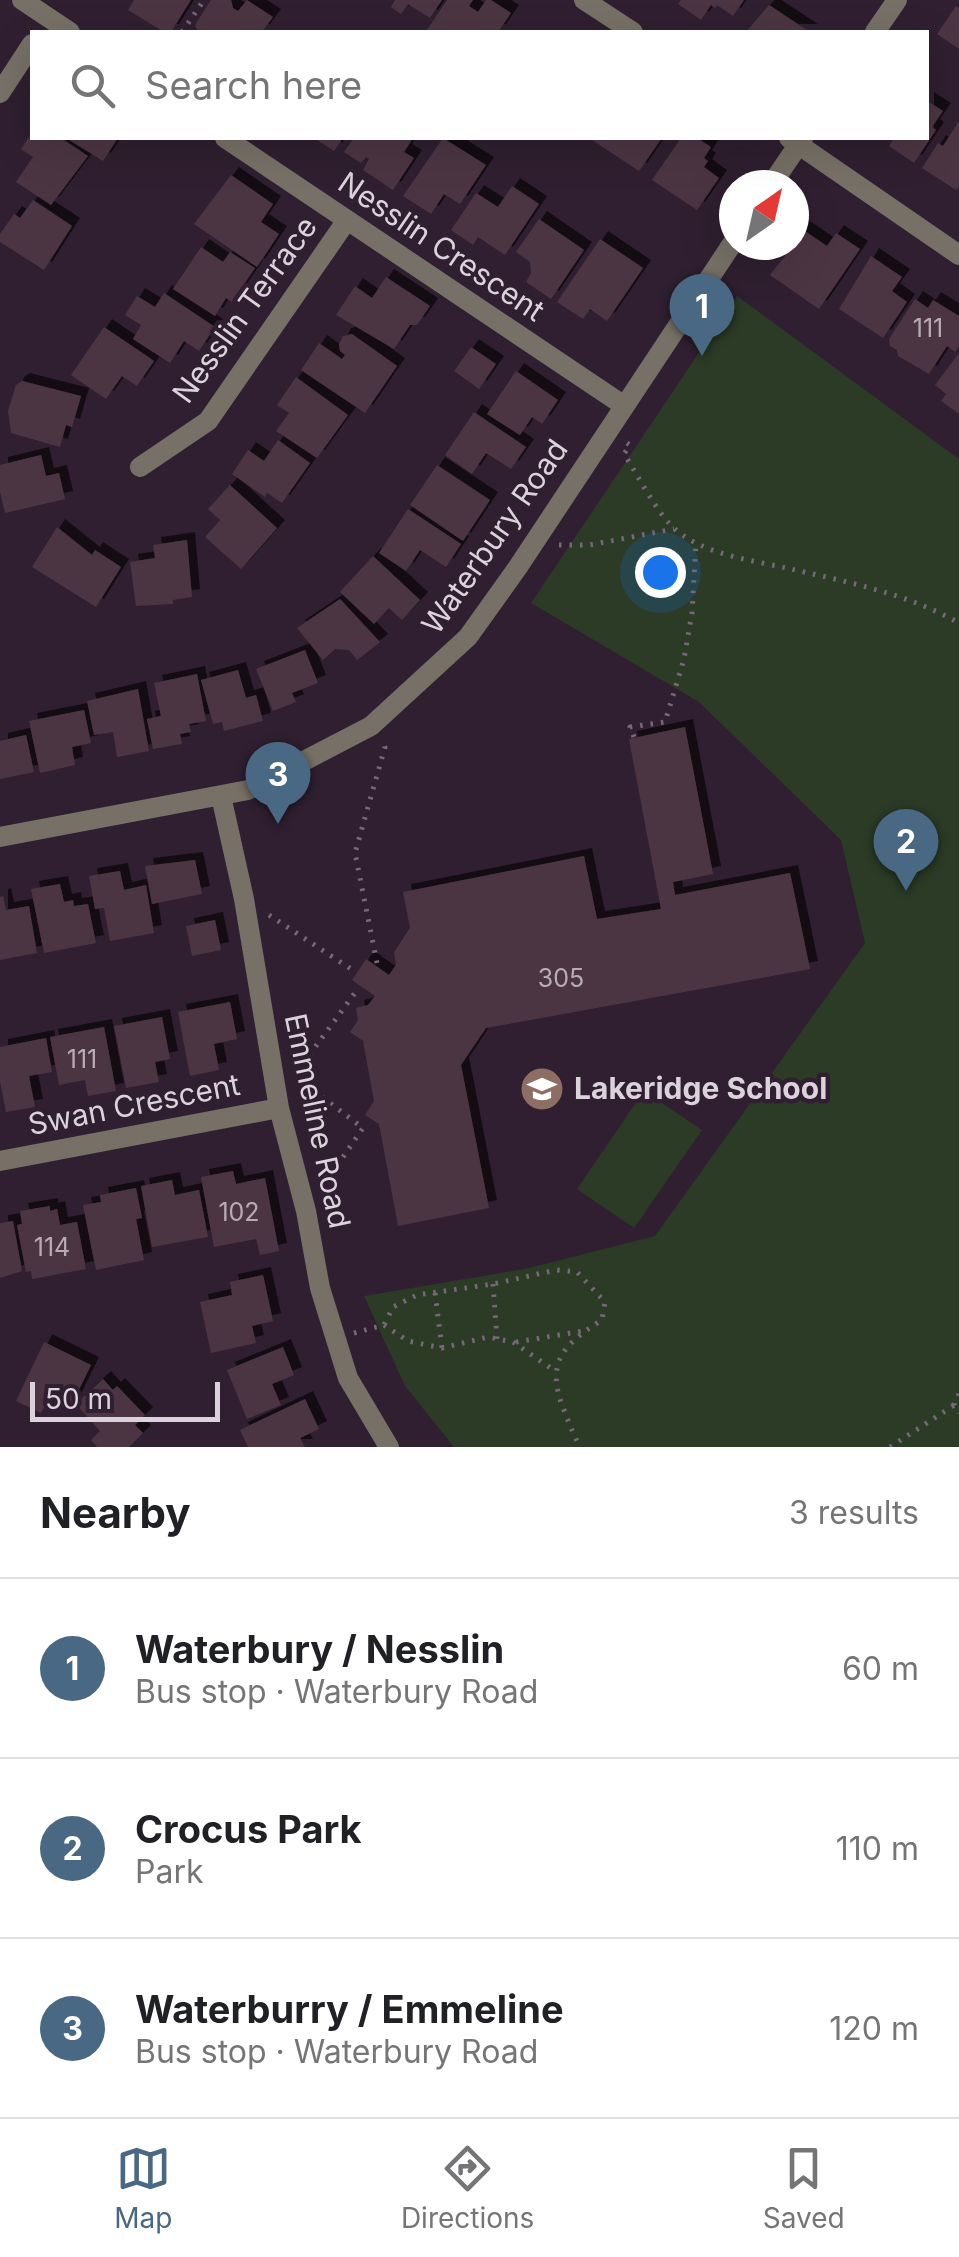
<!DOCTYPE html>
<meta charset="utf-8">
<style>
:root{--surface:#fff;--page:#f2f2f2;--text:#202124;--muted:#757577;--line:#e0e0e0;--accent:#496883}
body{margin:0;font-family:Inter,sans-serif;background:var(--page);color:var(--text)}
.compass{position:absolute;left:719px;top:170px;width:90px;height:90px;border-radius:50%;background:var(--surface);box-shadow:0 10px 40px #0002;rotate:34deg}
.scale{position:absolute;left:30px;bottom:25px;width:190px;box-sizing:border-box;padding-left:10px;border:5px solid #dcd2dc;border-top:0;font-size:28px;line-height:35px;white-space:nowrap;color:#dcd2dc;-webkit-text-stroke:8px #2f1f30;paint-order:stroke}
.you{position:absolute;left:660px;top:572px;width:35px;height:35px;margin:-25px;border:8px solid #fff;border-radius:50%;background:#1a73e8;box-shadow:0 0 0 15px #1a73e833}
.badge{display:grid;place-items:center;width:65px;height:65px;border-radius:50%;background:var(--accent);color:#fff;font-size:32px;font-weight:700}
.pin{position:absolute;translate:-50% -82px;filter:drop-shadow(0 2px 5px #0008)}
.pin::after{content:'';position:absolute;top:52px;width:35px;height:30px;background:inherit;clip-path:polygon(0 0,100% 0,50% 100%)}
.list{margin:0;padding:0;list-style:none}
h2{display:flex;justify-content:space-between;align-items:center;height:130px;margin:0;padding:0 40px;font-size:42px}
h2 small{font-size:32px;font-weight:400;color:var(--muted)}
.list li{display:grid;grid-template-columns:65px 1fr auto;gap:30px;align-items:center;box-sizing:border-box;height:180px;padding:0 40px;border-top:2px solid var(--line)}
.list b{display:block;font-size:38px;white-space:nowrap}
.list p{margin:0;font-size:32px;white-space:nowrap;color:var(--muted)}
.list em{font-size:32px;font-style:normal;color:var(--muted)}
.icon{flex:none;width:55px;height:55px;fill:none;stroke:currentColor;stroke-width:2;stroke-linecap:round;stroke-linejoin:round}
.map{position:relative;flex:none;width:959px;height:1447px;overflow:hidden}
.search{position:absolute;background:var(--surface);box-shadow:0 10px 40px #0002;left:30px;right:30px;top:30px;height:110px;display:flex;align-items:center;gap:25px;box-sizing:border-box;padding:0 35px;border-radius:0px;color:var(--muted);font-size:38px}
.sheet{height:670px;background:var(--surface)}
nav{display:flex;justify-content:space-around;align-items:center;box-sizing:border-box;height:140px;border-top:2px solid var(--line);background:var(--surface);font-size:28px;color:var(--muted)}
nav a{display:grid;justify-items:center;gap:5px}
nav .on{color:var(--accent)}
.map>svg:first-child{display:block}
</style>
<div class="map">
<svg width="959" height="1447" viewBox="0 0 959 1447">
<defs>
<filter id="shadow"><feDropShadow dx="8" dy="-8" stdDeviation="0" flood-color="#0009"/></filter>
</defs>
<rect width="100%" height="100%" fill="#2f1f30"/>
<!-- green -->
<path fill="#2b3b26" d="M737,296L959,459V1447H454L405,1386L364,1296L525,1269L655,1236L865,943L841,840L699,702L531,603Z
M644,1091L702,1130L634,1228L577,1189Z"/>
<!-- building -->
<path fill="#4c3542" filter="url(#shadow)" d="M134,0H191L171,32H164L128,10Z
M211,0H231L233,8L238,11L247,0L273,17L262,32H198L195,25Z
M395,0H442L430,18L408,4L401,14L391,7Z
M447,0H473L469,6L478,12L486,0H491L511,13L498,32H431L427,30Z
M681,0H744L733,16L717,5L715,8L711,5L701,20L678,4Z
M769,5L810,32H746Z
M956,6L959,8V49L937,34Z
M926,100L943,111L932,127L936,130L914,163L889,146L894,138H926Z
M959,121V186L956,190L922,168L938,143L943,146Z
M32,133V138H61L88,156L51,205L16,182L33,157L21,149Z
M66,138H118L103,161Z
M314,138H343L334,151Z
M354,138H413L404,152L414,158L393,190L363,170L369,159L366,157L361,163L344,152Z
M443,138L486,165L460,204L444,194L431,214L403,196Z
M589,138H662L639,171Z
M681,138H697L711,147L704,158L708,161L704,167L719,178L697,210L652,180Z
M231,175L273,204L261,222L279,234L257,267L194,224Z
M512,186L539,204L505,255L478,237L473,245L451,230L476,193L498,207Z
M33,200L72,226L44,270L0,242V234L14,214L20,218Z
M539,219L584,250L551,299L526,282L531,273L530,262L516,252Z
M802,229L827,246L836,233L860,249L819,309L770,275L794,245Z
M600,239L643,268L607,321L590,309L583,319L557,302Z
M201,247L223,262L230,252L255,268L232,302L226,298L215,316L173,289Z
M871,256L902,277L892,291L907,302L883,338L839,309Z
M386,277L430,306L417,325H410L394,349L336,315L355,286L372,298Z
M164,293L215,327L199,351L184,341L170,363L133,339L141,325L125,315L137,296L155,307Z
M915,299L928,308L933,300L959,316V346L955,352L947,346L929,374L898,356L897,350L890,346L889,339Z
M104,327L154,361L137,386L122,376L106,399L71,375Z
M352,334L397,366L365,413L301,370L319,343L342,359L345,355L340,351L339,344L343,336Z
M471,347L496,364L479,389L454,371Z
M959,353V414L941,401L946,394L935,385Z
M516,371L558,400L542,424L532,417L520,435L487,414Z
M296,377L348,415L317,458L276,431L289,413L277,405Z
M22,381L81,396L72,427L66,425L60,447L11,433L8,411L16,385Z
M474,412L526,447L511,469L486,453L472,474L445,455Z
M278,440L310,463L282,503L267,493L265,497L232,474L248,450L264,461Z
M41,455L46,476L59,473L65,499L5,513L0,492V465Z
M437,465L490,500L463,541L410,505Z
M230,485L277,528L241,569L205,537L220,520L208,509Z
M408,509L461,544L446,567L420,550L406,571L379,553Z
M57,527L92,555L95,550L121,567L96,607L32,567Z
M187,540L192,597L173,600V604L136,606L130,562L155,558L153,545Z
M373,556L420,600L402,620L389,608L374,624L340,592Z
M340,599L380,642L357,660L349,650L335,649L323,660L297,628Z
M305,650L318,683L292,693L296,702L273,711L256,669Z
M238,670L246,698L256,695L263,721L224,731L222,722L213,724L201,680Z
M197,674L206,721L189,724L191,732L180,734L182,744L153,749L147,719L161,716L154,683Z
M138,689L149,751L117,757L113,732L94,735L87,701Z
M84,710L91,743L72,747L75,765L40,773L29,721Z
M685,727L713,874L673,882L675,895L790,873L810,969L486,1028L461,1065L489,1208L398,1226L379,1124L365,1115L374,1101L363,1041L350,1032L358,1020L356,1008L368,1005L375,996L352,980L366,959L389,975L396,965L394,952L410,928L403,892L584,856L597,919L661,909L629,739Z
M26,735L34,772L0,779V741Z
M195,860L202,894L152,904L145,866Z
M120,871L124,890L146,885L154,933L110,941L104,908L95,909L89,876Z
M60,884L64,902L73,900L74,906L88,904L96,943L44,953L31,889Z
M3,896L6,910L29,906L37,953L0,960V897Z
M215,920L221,950L192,956L186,926Z
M230,1002L237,1039L214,1044L219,1070L190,1076L178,1012Z
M162,1017L170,1059L155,1062L159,1082L126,1088L114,1026Z
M104,1027L116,1091L88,1096L85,1080L59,1085L50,1037Z
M46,1038L52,1072L29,1076L35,1107L6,1112L0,1082V1047Z
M233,1171L236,1184L265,1178L279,1251L260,1255L256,1239L214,1247L201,1177Z
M172,1180L175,1195L199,1190L208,1237L152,1247L141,1186Z
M136,1188L142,1218L136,1219L144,1260L96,1270L83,1205L101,1202L100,1195Z
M50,1206V1211L57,1209L60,1225L77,1222L86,1269L32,1279L31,1271L26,1272L17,1225L22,1224L20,1211Z
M13,1221L22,1271L0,1278V1223Z
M263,1275L273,1321L252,1326L256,1343L211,1353L200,1302L232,1295L230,1282Z
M44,1342L91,1365L70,1408L49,1398L41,1413L16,1401Z
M283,1347L294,1375L272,1384L281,1405L247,1419L227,1370Z
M103,1379L113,1390L117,1386L145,1415L135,1425L143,1433L129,1447H97L91,1440L100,1431L76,1404Z
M305,1399L319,1429L300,1438L305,1447H248L240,1430Z"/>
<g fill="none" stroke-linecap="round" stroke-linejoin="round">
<!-- path -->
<path stroke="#766877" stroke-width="5" stroke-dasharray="2.5 8" stroke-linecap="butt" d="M182,32L204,0
M627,443L630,445L624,454C638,475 657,514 676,530C707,556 753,560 791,569C848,582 908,594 959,623
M559,545H589L674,529
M634,737L630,727L665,722L684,659L692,613L696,543
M269,915L354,971
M377,963L355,853L385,747L383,743
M297,1072L357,990
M297,1078L363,1128L323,1186
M493,1284L497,1339
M435,1293L442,1348
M384,1325L408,1341L442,1348L488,1337L513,1342L555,1371
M354,1333L384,1325L393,1307L417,1295L493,1284L556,1270L577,1272L605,1302L602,1320C562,1345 545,1364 564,1410C569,1423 574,1436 580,1447
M516,1342L583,1331
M959,1394L954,1404L959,1413
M890,1447L959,1402"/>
<!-- minor -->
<path stroke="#767066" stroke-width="20" d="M22,0L70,32
M584,0L633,32
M875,32L897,0
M0,93L32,44
M225,138L623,405
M789,138L959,255
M771,185L803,138
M140,467L208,421L347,220
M221,796L244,899L279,1108L306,1211L320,1288L348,1378L389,1447
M0,837L248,790L371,726L468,637L518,567L734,241
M0,1161L279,1108"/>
</g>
<!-- icons -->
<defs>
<symbol id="school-disc" viewBox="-11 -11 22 22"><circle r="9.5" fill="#8d6e63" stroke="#2f1f30"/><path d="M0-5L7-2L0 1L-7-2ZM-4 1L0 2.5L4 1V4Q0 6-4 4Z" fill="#fff"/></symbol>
</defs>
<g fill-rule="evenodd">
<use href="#school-disc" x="517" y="1064" width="50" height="50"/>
</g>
<g text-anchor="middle" stroke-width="9" stroke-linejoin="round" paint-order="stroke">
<!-- number labels -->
<g font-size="25" fill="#b8abb6">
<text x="928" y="337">111</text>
<text x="561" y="987">305</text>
<text x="82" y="1068">111</text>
<text x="239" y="1221">102</text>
<text x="52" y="1256">114</text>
</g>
<!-- street labels -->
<g font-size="30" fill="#dcd2dc" stroke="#2f1f30">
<text transform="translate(441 247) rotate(34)" y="10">Nesslin Crescent</text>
<text transform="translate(245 310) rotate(-54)" y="10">Nesslin Terrace</text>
<text transform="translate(495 537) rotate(-55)" y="10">Waterbury Road</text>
<text transform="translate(134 1105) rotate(-11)" y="10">Swan Crescent</text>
<text transform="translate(317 1121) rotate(78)" y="10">Emmeline Road</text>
</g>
<!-- poi labels -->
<g font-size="30" font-weight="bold" fill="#dcd2dc" stroke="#2f1f30" text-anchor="start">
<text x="574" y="1099">Lakeridge School</text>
</g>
</g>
</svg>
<svg class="compass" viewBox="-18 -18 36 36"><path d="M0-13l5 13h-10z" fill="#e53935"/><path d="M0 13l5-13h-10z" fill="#757577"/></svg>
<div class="scale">50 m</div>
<div class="you"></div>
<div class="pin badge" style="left:702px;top:356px">1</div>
<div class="pin badge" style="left:906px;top:891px">2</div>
<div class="pin badge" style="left:278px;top:824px">3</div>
<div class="search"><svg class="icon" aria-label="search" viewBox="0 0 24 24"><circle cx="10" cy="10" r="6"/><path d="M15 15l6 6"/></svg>Search here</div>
</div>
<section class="sheet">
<h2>Nearby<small>3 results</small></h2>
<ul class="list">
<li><span class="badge">1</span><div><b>Waterbury / Nesslin</b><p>Bus stop · Waterbury Road</p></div><em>60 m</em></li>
<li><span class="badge">2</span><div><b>Crocus Park</b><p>Park</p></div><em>110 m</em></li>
<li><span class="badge">3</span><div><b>Waterburry / Emmeline</b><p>Bus stop · Waterbury Road</p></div><em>120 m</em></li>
</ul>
</section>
<nav>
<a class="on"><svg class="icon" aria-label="map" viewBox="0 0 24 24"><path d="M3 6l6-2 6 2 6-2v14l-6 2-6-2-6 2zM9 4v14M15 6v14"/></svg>Map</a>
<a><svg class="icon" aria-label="directions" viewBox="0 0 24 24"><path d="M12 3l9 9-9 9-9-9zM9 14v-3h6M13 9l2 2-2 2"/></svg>Directions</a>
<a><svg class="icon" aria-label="saved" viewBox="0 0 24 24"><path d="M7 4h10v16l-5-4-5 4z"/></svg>Saved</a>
</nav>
